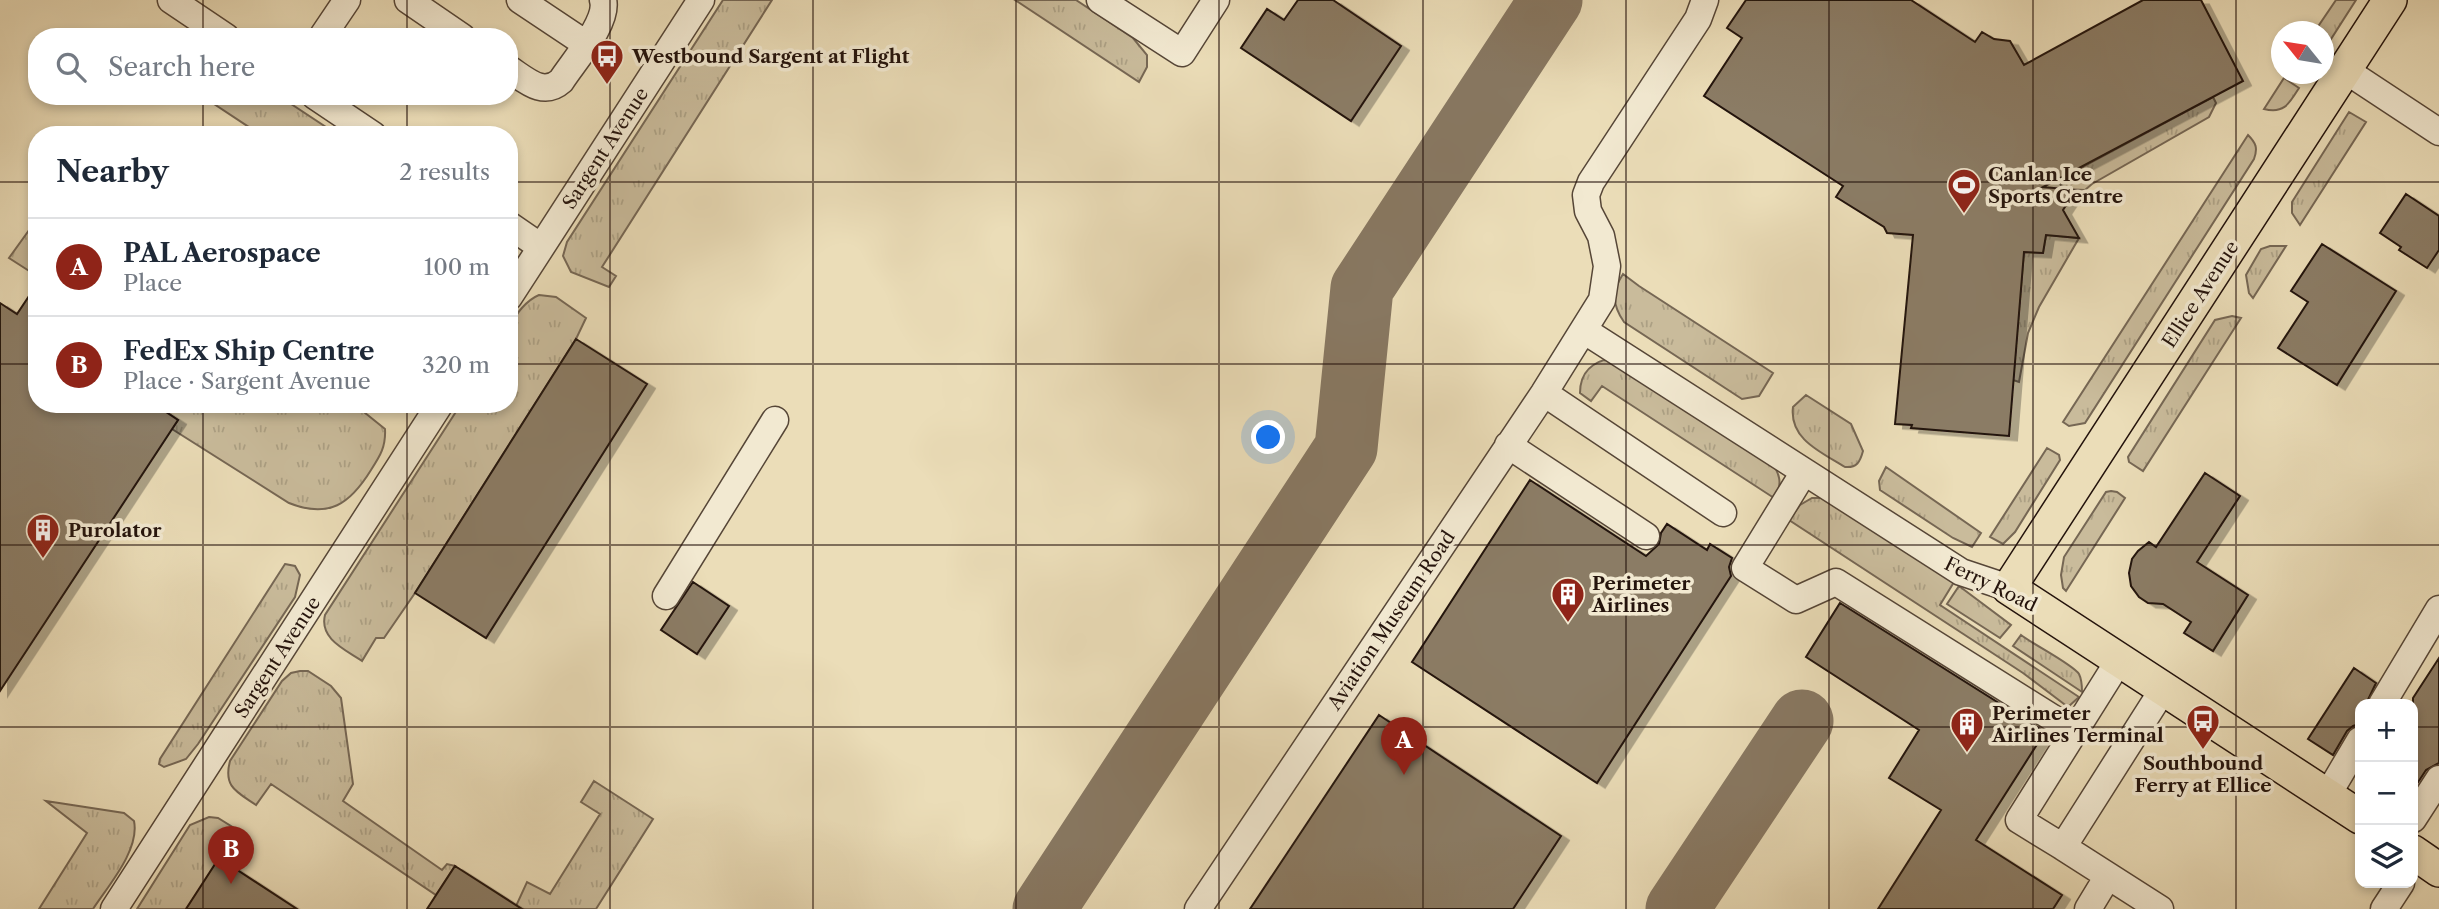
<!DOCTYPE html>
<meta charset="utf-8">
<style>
:root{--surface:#fff;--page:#f6f6f7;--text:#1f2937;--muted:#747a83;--line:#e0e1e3;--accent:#8f2418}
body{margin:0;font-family:"Libre Caslon Text",serif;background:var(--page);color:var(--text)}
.controls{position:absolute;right:21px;bottom:21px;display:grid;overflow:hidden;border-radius:14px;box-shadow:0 4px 10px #0003}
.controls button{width:63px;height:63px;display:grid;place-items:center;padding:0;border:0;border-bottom:2px solid var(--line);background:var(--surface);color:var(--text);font:35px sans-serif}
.compass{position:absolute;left:2271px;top:21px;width:63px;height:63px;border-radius:50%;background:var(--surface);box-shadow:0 4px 10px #0003;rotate:300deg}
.you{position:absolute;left:1269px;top:438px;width:24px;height:24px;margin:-18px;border:5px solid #fff;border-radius:50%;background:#1a73e8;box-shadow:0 0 0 10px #1a73e833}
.badge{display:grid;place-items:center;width:46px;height:46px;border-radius:50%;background:var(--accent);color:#fff;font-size:23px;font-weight:700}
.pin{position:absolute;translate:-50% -58px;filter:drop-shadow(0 2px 4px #0008)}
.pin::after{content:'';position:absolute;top:37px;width:24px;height:21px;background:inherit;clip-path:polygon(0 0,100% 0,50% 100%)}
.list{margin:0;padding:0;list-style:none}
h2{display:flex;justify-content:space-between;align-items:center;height:91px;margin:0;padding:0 28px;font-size:30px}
h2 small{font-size:23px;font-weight:400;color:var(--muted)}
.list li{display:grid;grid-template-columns:46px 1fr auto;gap:21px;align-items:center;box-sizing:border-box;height:98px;padding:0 28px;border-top:2px solid var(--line)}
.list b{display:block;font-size:26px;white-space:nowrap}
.list p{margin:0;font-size:23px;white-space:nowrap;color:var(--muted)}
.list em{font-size:23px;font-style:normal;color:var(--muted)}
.icon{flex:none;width:38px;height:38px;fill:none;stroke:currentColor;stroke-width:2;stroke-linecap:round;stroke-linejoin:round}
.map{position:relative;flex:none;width:2439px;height:909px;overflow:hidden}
.search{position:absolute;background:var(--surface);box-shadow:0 4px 10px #0003;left:28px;top:28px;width:490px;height:77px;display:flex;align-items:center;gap:18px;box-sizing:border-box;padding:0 24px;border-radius:28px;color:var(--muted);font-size:26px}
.panel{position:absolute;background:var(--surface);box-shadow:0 4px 10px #0003;left:28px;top:126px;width:490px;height:287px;border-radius:28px}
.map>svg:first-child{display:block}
</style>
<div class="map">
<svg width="2439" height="909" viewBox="0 0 2439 909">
<defs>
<pattern id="grass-tufts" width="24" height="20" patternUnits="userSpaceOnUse" patternTransform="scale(1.75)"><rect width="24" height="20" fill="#c9bb9b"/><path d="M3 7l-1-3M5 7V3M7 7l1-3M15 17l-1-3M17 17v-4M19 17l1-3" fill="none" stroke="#aca084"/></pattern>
<filter id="shadow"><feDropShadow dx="8" dy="4.5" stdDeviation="0" flood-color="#0004"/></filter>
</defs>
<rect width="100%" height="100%" fill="#ebddb8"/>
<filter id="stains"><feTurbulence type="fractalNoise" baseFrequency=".00286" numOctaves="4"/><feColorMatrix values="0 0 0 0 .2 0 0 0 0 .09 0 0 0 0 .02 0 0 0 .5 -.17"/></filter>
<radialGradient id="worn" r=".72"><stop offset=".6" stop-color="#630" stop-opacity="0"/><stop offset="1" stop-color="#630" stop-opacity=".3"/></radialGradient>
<!-- grass -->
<path fill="url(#grass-tufts)" stroke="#766754" stroke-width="2" d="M723,0H772L602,267L616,276L609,287L571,272L563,256L567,242Z
M1015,0H1076L1133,38L1147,55V67L1139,82Z
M2336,0H2356L2324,50V32L2315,31Z
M2284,78L2299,88C2289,104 2284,114 2264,109Z
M202,96H279L338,135H261Z
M2213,97L2216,103L2209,117L2092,184L2085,190L2063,189L2058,180Z
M2349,112L2366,122L2300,225L2292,213V202Z
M2248,135C2256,143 2258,148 2254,159L2085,423L2069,426L2063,422Z
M37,219V276L9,258Z
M2046,235L2079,238L2039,307L2028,333L2019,382L2013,380L2024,252L2043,253Z
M2270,246H2286L2253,298L2249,293L2246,275L2261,249Z
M1623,274L1639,286L1773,373L1759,396L1742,399L1624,322C1612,305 1612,291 1623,274Z
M539,295L556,297L586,318L576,339L415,593L384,638H376L362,661C346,650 319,639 325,615L461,404H509C509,389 506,337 510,327C515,314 527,300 539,295Z
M2232,316L2241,318L2143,471L2129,462L2128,457L2215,320Z
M1613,358L1770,460C1779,472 1784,484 1774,498L1602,386L1591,401L1580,393C1580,372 1593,361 1613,358Z
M1806,395L1851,424L1863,451C1860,462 1857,468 1845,467C1821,452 1789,439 1793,407Z
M154,404H354L385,429C386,447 380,456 371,470C350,504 329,519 289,503L172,429L178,420Z
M2047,448L2059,455L2060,460L2015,532L2003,544L1990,537Z
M1886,467L1981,533L1972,547L1953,538L1880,490L1879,481Z
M2111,491L2117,492L2125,498L2066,591L2063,588L2061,575L2064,557L2106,492Z
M1812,498H1828L1954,582L1940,605L2079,697L2068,707L2023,673L1789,520L1800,505Z
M285,564L295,566L300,575L295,597L198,744L186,759L164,767L159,764L160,759Z
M1959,586L2011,625L2000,638L1947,604Z
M2021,635C2034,645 2072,664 2079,674C2082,680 2082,686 2082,692L2013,646Z
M300,671H308L331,686L341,698L353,784L343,801L442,870L447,864L455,866L436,895L271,784L256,805C237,792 223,787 230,761L282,681L291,673Z
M594,781L653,819L596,909H521L516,906L527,882L550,894L600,814L581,802Z
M46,801L124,813L134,821C140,850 108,886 93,909H39L87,833Z
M209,817L218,818L239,831L186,909H137L190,825Z"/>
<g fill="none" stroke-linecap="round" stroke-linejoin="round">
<!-- taxiway -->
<path stroke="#887862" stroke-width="63" d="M1044,909L1346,448L1362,288L1551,0
M1677,909L1802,721"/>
</g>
<!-- building -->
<path fill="#8b7c65" stroke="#24130c" stroke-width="2" filter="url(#shadow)" d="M1298,0H1333L1401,46L1351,121L1241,48L1267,9L1284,20Z
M1746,0H1911L1975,42L1982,32L1994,39L2010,41L2024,65L2143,0H2201L2243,81L2043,187L2076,190L2063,210L2079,238L2046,235L2043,253L2024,252L2009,436L1911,428L1912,425L1895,424L1913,235L1887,233L1884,227L1836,197L1843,186L1704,96L1742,38L1727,28Z
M2406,194L2439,216V250L2427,268L2399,250L2401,247L2380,233Z
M2322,244L2396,291L2337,385L2278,348L2308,302L2291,291Z
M37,284V404H154L178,420L0,691V303L17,314Z
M576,339L647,384L486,638L415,593Z
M2205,473L2240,496L2197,562L2248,595L2213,651L2184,633L2191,622L2163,604L2148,603L2139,597L2131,586L2129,573L2132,559L2138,551L2149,542L2156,547Z
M1530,480L1646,556L1659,544L1661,533L1667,524L1707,550L1710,544L1732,558L1729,567L1731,576L1597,783L1412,662Z
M693,582L729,606L697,654L661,630Z
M1840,603L2045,732L1976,840L2062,895L2053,909H1878L1941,810L1889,778L1919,730L1806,657Z
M2439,658V763L2426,770L2413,790V698Z
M2354,668L2376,683L2366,704H2360V724L2353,726L2347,731L2333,755L2308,739Z
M1379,715L1561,836L1513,909H1250Z
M219,858L297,909H186Z
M455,866L522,909H427Z"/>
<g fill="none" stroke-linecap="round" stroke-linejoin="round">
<defs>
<path id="minor" d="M171,0L226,37
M408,0L462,37
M520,0L586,44
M1100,0L1182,53L1216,0
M322,37L347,0
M509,69C526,80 543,97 561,81C573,62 609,22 603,0
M2345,70L2439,132
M315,96L373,135
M509,225L541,247
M509,297L701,0
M1585,331L1961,572L2009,588
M1544,393L1723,513
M1508,445L1646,536
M1804,472L1745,568L1796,600L1836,582L2075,732
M666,596L775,420
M2382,704L2439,609
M2327,796L2360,740
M2413,819L2439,779
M2063,847L2019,820L2120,659
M114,909L440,404
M1198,909L1544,393L1602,300L1607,266L1601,236L1588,211L1586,195L1591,182L1698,19L1705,0
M2088,909L2108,876
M2160,909L2063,847L2164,688
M2384,909L2401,883"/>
<path id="major" d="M2360,817L2009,588L2390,0
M2413,852L2439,870"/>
</defs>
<!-- minor casing -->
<use href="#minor" stroke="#564637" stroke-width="29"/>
<!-- major casing -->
<use href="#major" stroke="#24130c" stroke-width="36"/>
<!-- minor -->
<use href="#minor" stroke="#f2e9d1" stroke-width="26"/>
<!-- major -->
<use href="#major" stroke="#ebddb8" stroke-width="33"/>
</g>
<!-- grid -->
<path fill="none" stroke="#24130c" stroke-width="2" stroke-opacity="0.55" d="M203,0V37M407,0V37M610,0V909M813,0V909M1016,0V909M1219,0V909M1423,0V909M1626,0V909M1829,0V909M2033,0V909M2236,0V909M203,96V135M407,96V135M0,182H37M509,182H2439M0,364H37M509,364H2439M203,404V909M407,404V909M0,545H2439M0,727H2360M2413,727H2439"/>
<!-- icons -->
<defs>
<symbol id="bus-pin" viewBox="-11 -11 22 30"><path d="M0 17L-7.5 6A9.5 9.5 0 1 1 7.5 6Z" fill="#8f2418" stroke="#f2e9d1"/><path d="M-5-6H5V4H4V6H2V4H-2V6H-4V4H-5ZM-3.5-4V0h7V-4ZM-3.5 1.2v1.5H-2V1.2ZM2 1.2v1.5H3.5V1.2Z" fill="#fff"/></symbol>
<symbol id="stadium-pin" viewBox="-11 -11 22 30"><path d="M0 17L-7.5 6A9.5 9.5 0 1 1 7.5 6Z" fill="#8f2418" stroke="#f2e9d1"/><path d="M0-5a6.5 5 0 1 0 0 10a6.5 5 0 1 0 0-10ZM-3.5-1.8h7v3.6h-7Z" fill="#fff"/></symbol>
<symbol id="building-pin" viewBox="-11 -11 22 30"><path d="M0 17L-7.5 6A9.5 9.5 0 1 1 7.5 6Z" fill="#8f2418" stroke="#f2e9d1"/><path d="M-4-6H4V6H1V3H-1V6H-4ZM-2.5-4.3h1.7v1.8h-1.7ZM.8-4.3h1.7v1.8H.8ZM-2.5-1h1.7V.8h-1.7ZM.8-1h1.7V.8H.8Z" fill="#fff"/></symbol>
</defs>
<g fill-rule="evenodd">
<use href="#bus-pin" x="588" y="37" width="38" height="52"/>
<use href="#stadium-pin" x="1945" y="166" width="38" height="52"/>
<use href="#building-pin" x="24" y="511" width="38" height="52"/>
<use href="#building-pin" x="1549" y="575" width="38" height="52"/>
<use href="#bus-pin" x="2184" y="702" width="38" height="52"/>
<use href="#building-pin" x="1948" y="705" width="38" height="52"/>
</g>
<g text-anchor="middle" stroke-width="7" stroke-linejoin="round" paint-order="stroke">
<!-- poi labels -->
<g font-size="19" font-weight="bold" fill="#24130c" stroke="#f2e9d1" text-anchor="start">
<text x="632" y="63">Westbound Sargent at Flight</text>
<text x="1988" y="181">Canlan Ice<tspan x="1988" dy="22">Sports Centre</tspan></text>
<text x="68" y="537">Purolator</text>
<text x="1592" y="590">Perimeter<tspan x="1592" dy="22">Airlines</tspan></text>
<text x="1992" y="720">Perimeter<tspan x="1992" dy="22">Airlines Terminal</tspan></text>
<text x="2203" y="770" text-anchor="middle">Southbound<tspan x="2203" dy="22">Ferry at Ellice</tspan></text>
</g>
<!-- street labels -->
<g font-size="19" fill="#24130c" stroke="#f2e9d1">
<text transform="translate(605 148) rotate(-57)" y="7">Sargent Avenue</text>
<text transform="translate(2200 294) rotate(-57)" y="7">Ellice Avenue</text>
<text transform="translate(1991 584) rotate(26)" y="7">Ferry Road</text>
<text transform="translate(1391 620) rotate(-56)" y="7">Aviation Museum Road</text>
<text transform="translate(277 657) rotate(-57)" y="7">Sargent Avenue</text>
</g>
</g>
<rect width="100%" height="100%" filter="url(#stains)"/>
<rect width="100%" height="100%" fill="url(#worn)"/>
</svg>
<div class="controls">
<button>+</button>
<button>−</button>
<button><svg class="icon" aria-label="layers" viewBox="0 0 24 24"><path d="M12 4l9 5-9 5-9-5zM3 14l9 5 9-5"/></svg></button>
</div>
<svg class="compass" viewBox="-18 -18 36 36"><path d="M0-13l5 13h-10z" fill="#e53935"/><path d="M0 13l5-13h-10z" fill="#747a83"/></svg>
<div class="you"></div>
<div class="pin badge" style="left:1404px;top:775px">A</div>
<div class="pin badge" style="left:231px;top:884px">B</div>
<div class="search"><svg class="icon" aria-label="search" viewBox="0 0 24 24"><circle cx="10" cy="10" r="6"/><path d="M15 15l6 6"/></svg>Search here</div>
<section class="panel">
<h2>Nearby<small>2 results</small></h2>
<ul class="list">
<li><span class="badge">A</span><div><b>PAL Aerospace</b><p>Place</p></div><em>100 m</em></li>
<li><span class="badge">B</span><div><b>FedEx Ship Centre</b><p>Place · Sargent Avenue</p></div><em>320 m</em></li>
</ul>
</section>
</div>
